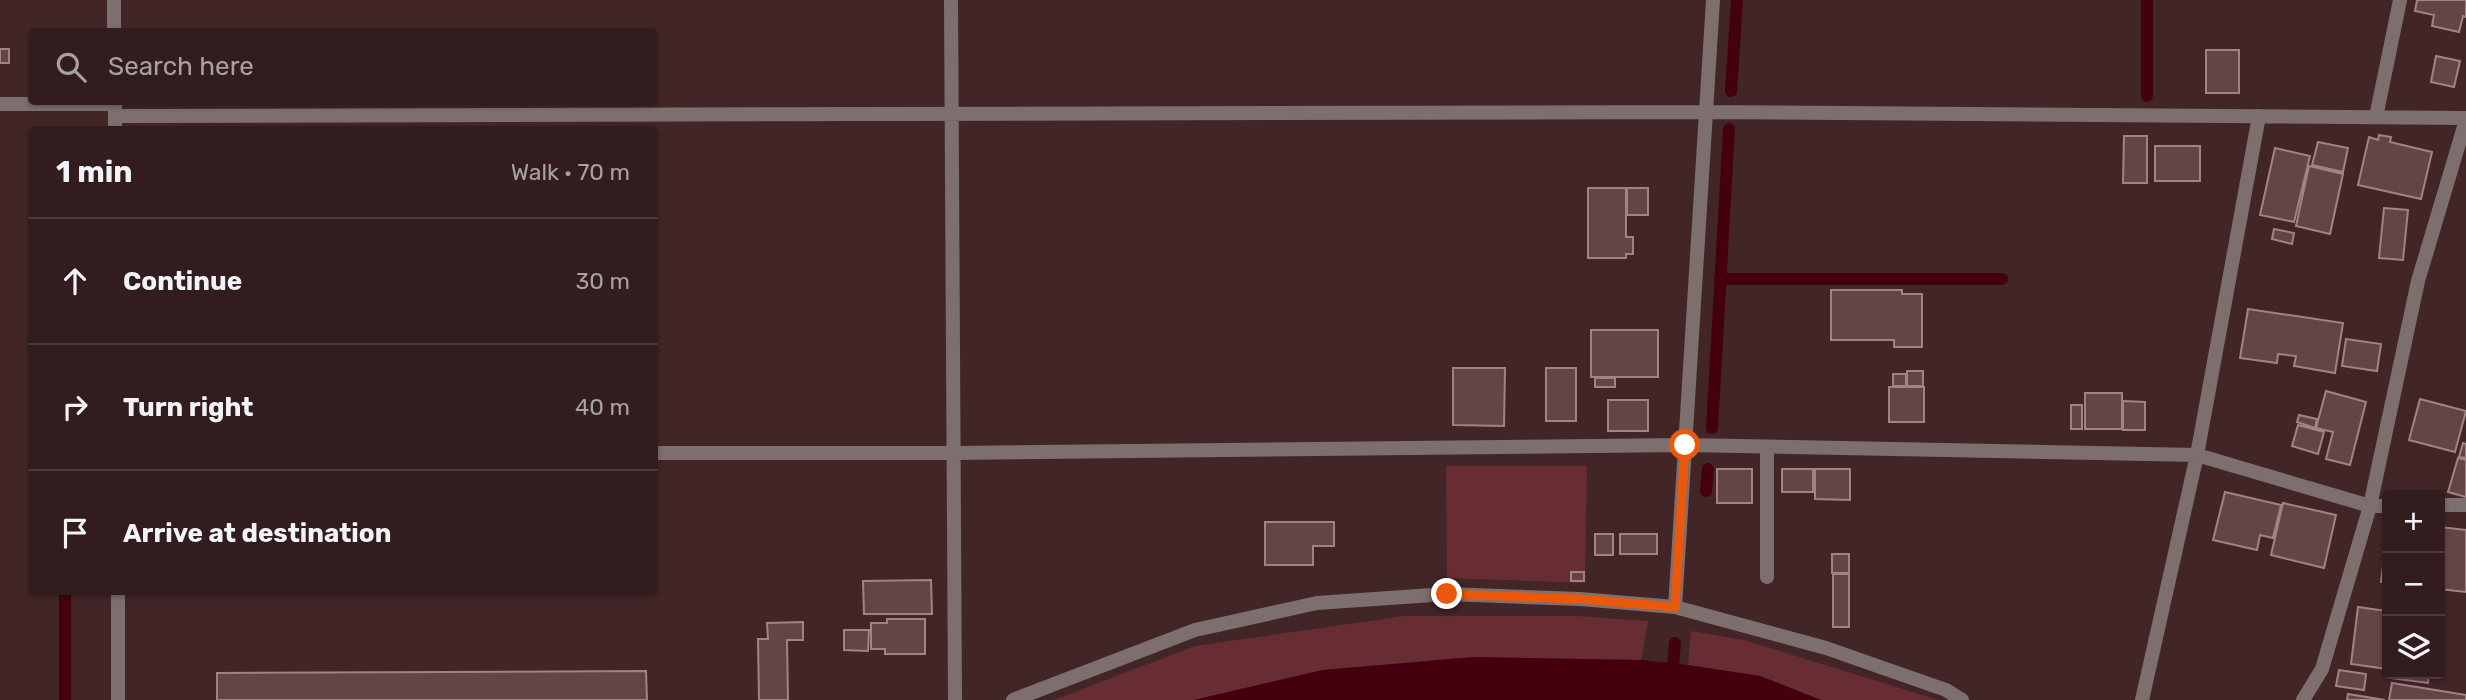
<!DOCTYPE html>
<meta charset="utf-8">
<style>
:root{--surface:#321c1d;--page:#3d292a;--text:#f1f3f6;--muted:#a8a1a4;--line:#4d3a3b}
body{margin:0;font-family:Rubik,sans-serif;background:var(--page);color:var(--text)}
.controls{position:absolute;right:21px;bottom:21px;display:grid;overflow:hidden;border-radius:7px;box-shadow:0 2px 5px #0004}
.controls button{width:63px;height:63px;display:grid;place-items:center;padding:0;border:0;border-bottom:2px solid var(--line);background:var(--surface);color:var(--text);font:35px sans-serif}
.stop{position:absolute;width:21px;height:21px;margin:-16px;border:5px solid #ea580c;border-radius:50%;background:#fff}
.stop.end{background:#ea580c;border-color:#fff;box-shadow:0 2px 7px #0008}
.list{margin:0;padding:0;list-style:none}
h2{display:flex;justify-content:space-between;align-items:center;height:91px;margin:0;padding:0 28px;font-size:30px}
h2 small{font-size:23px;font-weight:400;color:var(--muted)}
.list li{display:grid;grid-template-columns:46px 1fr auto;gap:21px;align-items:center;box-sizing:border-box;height:126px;padding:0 28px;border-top:2px solid var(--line)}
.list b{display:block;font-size:26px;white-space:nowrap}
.list em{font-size:23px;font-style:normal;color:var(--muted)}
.icon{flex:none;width:38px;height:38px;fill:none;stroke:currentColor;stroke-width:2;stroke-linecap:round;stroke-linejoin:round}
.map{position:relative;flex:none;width:2466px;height:700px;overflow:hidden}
.search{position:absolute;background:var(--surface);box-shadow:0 2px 5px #0004;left:28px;top:28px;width:630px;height:77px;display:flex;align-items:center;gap:18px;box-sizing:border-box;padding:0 24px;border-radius:7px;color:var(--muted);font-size:26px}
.panel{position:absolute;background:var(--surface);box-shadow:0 2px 5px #0004;left:28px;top:126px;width:630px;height:469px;border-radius:7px}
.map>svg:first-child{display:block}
</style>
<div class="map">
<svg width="2466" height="700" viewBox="0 0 2466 700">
<rect width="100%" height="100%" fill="#422627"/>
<!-- green -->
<path fill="#672d32" d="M1446,466H1587L1585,583L1447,578Z
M1405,616H1576L1648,621L1641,660L1474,657L1323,670L1194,700H1054L1195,646Z
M1691,631L1744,640L1938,700H1821L1760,676L1688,665Z"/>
<!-- water -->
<path fill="#44000e" d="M1474,657L1641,660L1688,665L1760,676L1821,700H1194L1323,670Z"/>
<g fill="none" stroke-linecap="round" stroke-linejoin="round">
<!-- stream -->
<path stroke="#44000e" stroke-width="12" d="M2147,0V96
M1731,91L1737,0
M1720,279H2002
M1712,428L1729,129
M1706,491L1708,469
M65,592V700
M1670,700L1675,643"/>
</g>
<!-- building -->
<path fill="#644546" stroke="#a48183" stroke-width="2" d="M2417,0H2466V17L2463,16L2459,32L2432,26L2434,15L2415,11Z
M0,49H9V63H0Z
M2206,50H2239V93H2206Z
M2436,56L2460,61L2454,87L2431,82Z
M2379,135L2391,137L2390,142L2432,152L2421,199L2358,185L2369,137L2378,140Z
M2124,136H2147V183H2123Z
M2318,142L2348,148L2343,172L2312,165Z
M2155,146H2200V181H2155Z
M2275,148L2310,156L2294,222L2260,215Z
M2309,166L2343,174L2330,234L2296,226Z
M1588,188H1626V237H1633V254H1626V258H1588Z
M1627,188H1648V215H1627Z
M2384,208L2408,210L2403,260L2379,258Z
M2274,229L2294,233L2292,244L2272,239Z
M1831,290H1902V294H1922V347H1894V340H1831Z
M2248,309L2343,323L2335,373L2294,366L2296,356L2278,354L2277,363L2240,358Z
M1591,330H1658V377H1591Z
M2346,339L2381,344L2377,371L2342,366Z
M1453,368H1505L1504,426L1453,425Z
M1546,368H1576V421H1546Z
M1907,371H1923V386H1907Z
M1893,374H1906V386H1893Z
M1595,378H1615V387H1595Z
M1889,387H1924V422H1889Z
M2326,391L2366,402L2350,465L2326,459L2333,432L2316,428Z
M2085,393H2122V429H2085Z
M2420,399L2466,411L2455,452L2409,440Z
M1608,400H1648V431H1608Z
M2123,401L2145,402V430H2123Z
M2071,405H2082V429H2071Z
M2299,415L2317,419L2315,428L2297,422Z
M2298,425L2324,432L2318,454L2292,446Z
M2463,443L2466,444V458L2459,457Z
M2458,458L2466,460V497L2448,492Z
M1717,469H1752V503H1717Z
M1782,469H1813V492H1782Z
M1815,469H1850V500L1815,499Z
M2225,492L2281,505L2273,538L2260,535L2257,550L2213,540Z
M2283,503L2336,515L2324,568L2271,555Z
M1265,522H1334V546H1313V565H1265Z
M2440,527L2466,530V592L2440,589Z
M2387,533V582H2381Z
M1595,534H1613V555H1595Z
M1620,534H1657V554H1620Z
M1832,554H1849V573H1832Z
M1571,572H1584V581H1571Z
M1833,574H1849V627H1833Z
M931,580L932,614H864L863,581Z
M2358,607L2387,611V669L2351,664Z
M887,619H925V654H885V649H871V623H887Z
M803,622V640H787L788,700H759L758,639H768L767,623Z
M844,630H869L868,651L844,650Z
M2339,670L2366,674L2364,690L2336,686Z
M646,671L647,700H217V673Z
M2391,674H2429L2428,683L2390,678Z
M2392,683L2466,695V700H2389Z
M2348,694L2385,700H2347Z"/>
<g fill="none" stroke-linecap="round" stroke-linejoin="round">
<!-- service -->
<path stroke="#7e6f6f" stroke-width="14" d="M1767,447V577"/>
<!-- minor -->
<path stroke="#7e6f6f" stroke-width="14" d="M951,0L955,700
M115,116L1706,112L2466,118
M2376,117L2400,0
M654,453H954L1685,445L2197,455L2370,506H2387
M2440,505H2466
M1675,607L1713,0
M1013,700L1195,630L1317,603L1447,594L1580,599L1675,607L1826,648L1946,690L1962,700
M2142,700L2197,455L2259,116
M2303,700L2322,669L2370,506L2418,281L2466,120"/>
<!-- tertiary -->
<path stroke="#7e6f6f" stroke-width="14" d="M114,0V32
M115,102V130
M0,104H115
M118,592V700"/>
</g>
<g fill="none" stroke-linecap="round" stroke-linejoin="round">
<!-- route -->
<path stroke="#ea580c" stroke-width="9" d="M1447,594L1580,599L1675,607L1685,445"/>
</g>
</svg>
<div class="controls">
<button>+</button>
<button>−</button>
<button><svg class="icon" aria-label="layers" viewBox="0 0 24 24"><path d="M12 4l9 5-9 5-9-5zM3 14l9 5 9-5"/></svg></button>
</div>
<div class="stop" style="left:1685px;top:445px"></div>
<div class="stop end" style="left:1447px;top:594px"></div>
<div class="search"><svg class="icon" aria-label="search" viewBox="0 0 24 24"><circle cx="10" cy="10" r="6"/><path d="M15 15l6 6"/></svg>Search here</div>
<section class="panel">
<h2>1 min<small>Walk · 70 m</small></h2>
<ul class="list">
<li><svg class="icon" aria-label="ahead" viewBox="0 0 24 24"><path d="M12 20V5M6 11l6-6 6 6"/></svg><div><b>Continue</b></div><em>30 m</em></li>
<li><svg class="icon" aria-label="right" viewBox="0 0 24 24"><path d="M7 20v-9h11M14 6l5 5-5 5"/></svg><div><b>Turn right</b></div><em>40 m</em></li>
<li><svg class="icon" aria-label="arrive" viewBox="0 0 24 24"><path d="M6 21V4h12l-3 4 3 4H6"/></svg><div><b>Arrive at destination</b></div></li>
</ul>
</section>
</div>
